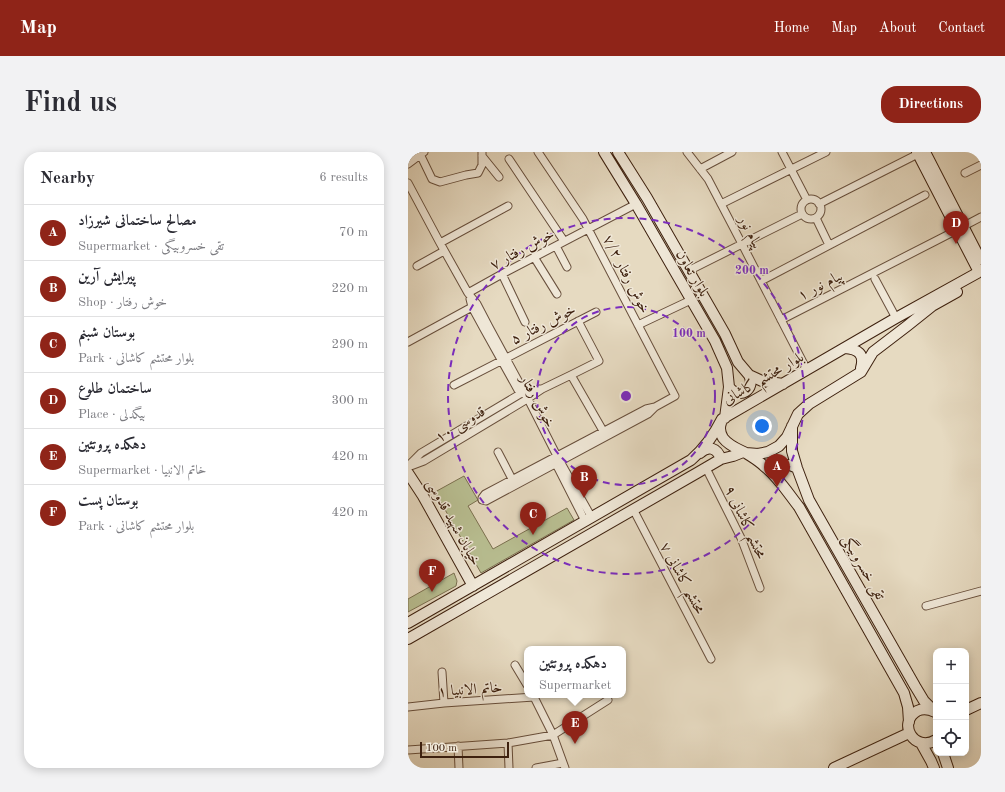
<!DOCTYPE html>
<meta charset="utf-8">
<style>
:root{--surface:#fff;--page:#f2f2f3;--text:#2b2b33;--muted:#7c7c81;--line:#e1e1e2;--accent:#8f2418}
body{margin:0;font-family:"Old Standard TT",Amiri,serif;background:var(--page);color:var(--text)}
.controls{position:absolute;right:12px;bottom:12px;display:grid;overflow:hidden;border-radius:8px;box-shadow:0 2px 10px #0003}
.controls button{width:36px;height:36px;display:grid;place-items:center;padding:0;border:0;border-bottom:1px solid var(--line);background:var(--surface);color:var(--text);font:20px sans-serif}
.scale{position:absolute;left:12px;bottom:10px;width:89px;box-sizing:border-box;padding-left:4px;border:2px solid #3e210f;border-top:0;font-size:11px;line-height:14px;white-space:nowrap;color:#3e210f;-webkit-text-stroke:3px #efe7d7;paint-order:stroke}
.you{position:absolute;left:354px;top:274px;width:14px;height:14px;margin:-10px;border:3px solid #fff;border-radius:50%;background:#1a73e8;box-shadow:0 0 0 6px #1a73e833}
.badge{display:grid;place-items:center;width:26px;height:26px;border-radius:50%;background:var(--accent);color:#fff;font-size:13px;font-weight:700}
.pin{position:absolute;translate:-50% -33px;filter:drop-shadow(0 1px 2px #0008)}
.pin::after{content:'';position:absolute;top:21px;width:14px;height:12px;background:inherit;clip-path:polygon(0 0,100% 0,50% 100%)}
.popup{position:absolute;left:116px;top:494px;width:102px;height:52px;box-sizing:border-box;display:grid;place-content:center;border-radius:8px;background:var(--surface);filter:drop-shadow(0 1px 3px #0005);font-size:13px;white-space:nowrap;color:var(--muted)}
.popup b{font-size:15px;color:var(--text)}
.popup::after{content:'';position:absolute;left:50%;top:100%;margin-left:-8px;border:8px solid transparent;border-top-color:var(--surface)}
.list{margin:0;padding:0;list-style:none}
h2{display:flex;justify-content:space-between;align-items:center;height:52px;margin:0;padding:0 16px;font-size:17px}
h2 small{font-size:13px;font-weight:400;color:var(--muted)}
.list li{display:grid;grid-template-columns:26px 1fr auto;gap:12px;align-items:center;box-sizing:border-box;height:56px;padding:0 16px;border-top:1px solid var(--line)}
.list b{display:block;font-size:15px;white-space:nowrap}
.list p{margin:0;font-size:13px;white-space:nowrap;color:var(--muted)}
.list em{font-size:13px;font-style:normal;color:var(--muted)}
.icon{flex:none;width:22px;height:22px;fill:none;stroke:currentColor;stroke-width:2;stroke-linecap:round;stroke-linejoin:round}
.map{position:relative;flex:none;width:573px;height:616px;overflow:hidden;border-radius:16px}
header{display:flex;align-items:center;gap:24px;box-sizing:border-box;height:56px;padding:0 20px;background:var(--accent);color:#fff}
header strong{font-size:19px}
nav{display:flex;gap:22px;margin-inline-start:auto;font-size:14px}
.intro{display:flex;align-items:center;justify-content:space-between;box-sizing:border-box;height:96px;padding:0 24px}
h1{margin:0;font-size:28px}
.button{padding:10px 18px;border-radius:16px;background:var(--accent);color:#fff;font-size:14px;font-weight:700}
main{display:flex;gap:24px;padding:0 24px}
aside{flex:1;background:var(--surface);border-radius:16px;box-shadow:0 2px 10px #0003}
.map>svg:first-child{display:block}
</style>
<header>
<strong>Map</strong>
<nav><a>Home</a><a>Map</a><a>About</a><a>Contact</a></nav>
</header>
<div class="intro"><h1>Find us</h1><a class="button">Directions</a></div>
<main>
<aside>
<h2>Nearby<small>6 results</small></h2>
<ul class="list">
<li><span class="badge">A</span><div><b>مصالح ساختمانی شیرزاد</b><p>Supermarket · تقی خسروبیگی</p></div><em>70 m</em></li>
<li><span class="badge">B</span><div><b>پیرایش آرین</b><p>Shop · خوش رفتار</p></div><em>220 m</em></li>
<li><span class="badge">C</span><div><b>بوستان شبنم</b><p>Park · بلوار محتشم کاشانی</p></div><em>290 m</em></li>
<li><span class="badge">D</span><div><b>ساختمان طلوع</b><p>Place · بیگدلی</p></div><em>300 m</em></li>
<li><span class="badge">E</span><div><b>دهکده پروتئین</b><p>Supermarket · خاتم الانبیا</p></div><em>420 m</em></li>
<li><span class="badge">F</span><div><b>بوستان پست</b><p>Park · بلوار محتشم کاشانی</p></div><em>420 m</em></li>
</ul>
</aside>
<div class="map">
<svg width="573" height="616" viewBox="0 0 573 616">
<rect width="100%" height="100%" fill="#e6dac1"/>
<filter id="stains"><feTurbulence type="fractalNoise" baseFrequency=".005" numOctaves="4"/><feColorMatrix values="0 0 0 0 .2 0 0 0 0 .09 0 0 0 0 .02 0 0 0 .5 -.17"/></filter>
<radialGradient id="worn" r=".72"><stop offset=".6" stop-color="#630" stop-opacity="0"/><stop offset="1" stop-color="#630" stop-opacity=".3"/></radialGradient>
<!-- green -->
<path fill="#b8be91" stroke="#7b7050" d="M56,324L70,348L60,354L85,397L159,356L166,368L73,421L27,340Z
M46,421L49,429L48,434L0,460V447Z"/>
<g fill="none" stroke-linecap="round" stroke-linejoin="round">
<defs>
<path id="street" d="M11,0L24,27L32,30L58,23L70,21L74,13V0
M130,0L175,67L267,244L247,255L240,262L78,349L74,348V346L77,342L238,257L247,255
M279,0L300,27L334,92L399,218
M374,0L399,48
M74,4L91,25
M101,7L156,89
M0,12L16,0
M292,17L324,0
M557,21L573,13
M0,31L32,91L60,141L69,152L81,175L120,247L149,304L184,366
M393 57a10 10 0 1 1 20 0a10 10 0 1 1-20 0Z
M313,52L418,0
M411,52L510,2
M408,66L421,93
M556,74L573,65
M32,91L100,54
M148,94L159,115
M126,105L149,142
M9,114L36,99
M280,119L394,62
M94,122L117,170
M467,127L488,166
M353,129L517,43
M60,141L94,122L228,52
M62,147L64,155L76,177L110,238
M373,168L549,78
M230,173L283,148
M0,190L64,155
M163,223L198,284
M46,233L188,160
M90,300L104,327
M146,308L177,369
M0,314L13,301L112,242L116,240L132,237
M0,315L16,309L116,249L134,237L163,223L191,209L170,169
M298,316L333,386L352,436
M225,357L303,507
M518,454L573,439
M107,513L119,533
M34,520L36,551
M125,543L145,583L157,616
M0,555L36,551L126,545
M100,591L101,616
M50,594L51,616
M0,598L100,591L145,583L200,548
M128,616L155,611"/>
<path id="secondary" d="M196,0L228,52L307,189L319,216L321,235L317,266
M210,0L239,46L317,182L330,210L341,223L354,229L375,232
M509,0L571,120
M517,0L572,107
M437,196C450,197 457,202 453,216
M321,235C331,248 348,238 341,223
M313,271C311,276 312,281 315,286C321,294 330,297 338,301C344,305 351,309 356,314C370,325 380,341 391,355L496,541L500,555L501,570
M384,274V299L389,316L401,348L507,534L516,549L527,560
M292,301C301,293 309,296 313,307
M338,301L350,302L360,300L371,294L379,285L390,262L401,252L453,220L465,200L499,174L524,154L549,140
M0,321L15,344L65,434
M370,327V320L375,314L382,313L389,316
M0,471L283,308C296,297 306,283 314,267L488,166L573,119
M0,487L289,321L313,307L325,304L335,300
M558,558L573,551
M527,560C521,557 515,556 509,559C489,571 506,601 528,588
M513,591L523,609L526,616
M535,601L540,616
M426,616L501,581"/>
</defs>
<!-- street casing -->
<use href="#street" stroke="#684f3c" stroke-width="9"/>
<!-- secondary casing -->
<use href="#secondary" stroke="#3e210f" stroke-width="12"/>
<!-- street -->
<use href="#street" stroke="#efe7d7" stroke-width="7"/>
<!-- secondary -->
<use href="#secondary" stroke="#efe7d7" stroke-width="10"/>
</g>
<!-- distance rings -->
<g fill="none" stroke="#7b2cbf" stroke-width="2" stroke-dasharray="7 5">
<circle cx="218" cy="244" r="89"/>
<circle cx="218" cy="244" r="178"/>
</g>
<g text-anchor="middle" stroke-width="3" stroke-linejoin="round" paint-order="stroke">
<!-- street labels -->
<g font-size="15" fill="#3e210f" stroke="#efe7d7">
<text transform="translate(343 80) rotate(62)" y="5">پیام نور</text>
<text transform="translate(114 97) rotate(-28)" y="5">خوش رفتار ۷</text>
<text transform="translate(285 121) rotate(60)" y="5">بلوار تعاون</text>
<text transform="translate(219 122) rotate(63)" y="5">خوش رفتار ۷/۲</text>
<text transform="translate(412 133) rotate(-27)" y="5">پیام نور ۱</text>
<text transform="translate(135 172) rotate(-27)" y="5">خوش رفتار ۵</text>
<text transform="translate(355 226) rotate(-30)" y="5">بلوار محتشم کاشانی</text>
<text transform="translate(130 249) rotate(62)" y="5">خوش رفتار</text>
<text transform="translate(52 272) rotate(-31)" y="5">قدوسی ۱۰</text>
<text transform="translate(46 370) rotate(61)" y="5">خیابان شهید قدوسی</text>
<text transform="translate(338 370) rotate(65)" y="5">محتشم کاشانی ۹</text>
<text transform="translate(456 415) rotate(60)" y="5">تقی خسروبیگی</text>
<text transform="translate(275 426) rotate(62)" y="5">محتشم کاشانی ۷</text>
<text transform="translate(62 537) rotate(-4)" y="5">خاتم الانبیا ۱</text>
</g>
</g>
<circle cx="218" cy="244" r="6" fill="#7b2cbf" stroke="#efe7d7" stroke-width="2"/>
<g font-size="12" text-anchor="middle" font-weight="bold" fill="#7b2cbf" stroke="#efe7d7" stroke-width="3" stroke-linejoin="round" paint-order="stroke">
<text x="344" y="122">200 m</text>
<text x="281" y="185">100 m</text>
</g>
<rect width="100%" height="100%" filter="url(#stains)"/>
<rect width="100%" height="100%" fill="url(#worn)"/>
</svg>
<div class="controls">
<button>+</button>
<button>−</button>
<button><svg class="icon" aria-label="locate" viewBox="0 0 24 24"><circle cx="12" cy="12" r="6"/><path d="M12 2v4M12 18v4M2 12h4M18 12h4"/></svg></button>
</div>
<div class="scale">100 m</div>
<div class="you"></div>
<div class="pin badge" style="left:369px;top:335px">A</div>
<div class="pin badge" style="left:176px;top:346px">B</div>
<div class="pin badge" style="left:125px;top:383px">C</div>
<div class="pin badge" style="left:548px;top:92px">D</div>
<div class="pin badge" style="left:167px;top:592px">E</div>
<div class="popup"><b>دهکده پروتئین</b>Supermarket</div>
<div class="pin badge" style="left:24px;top:440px">F</div>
</div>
</main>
